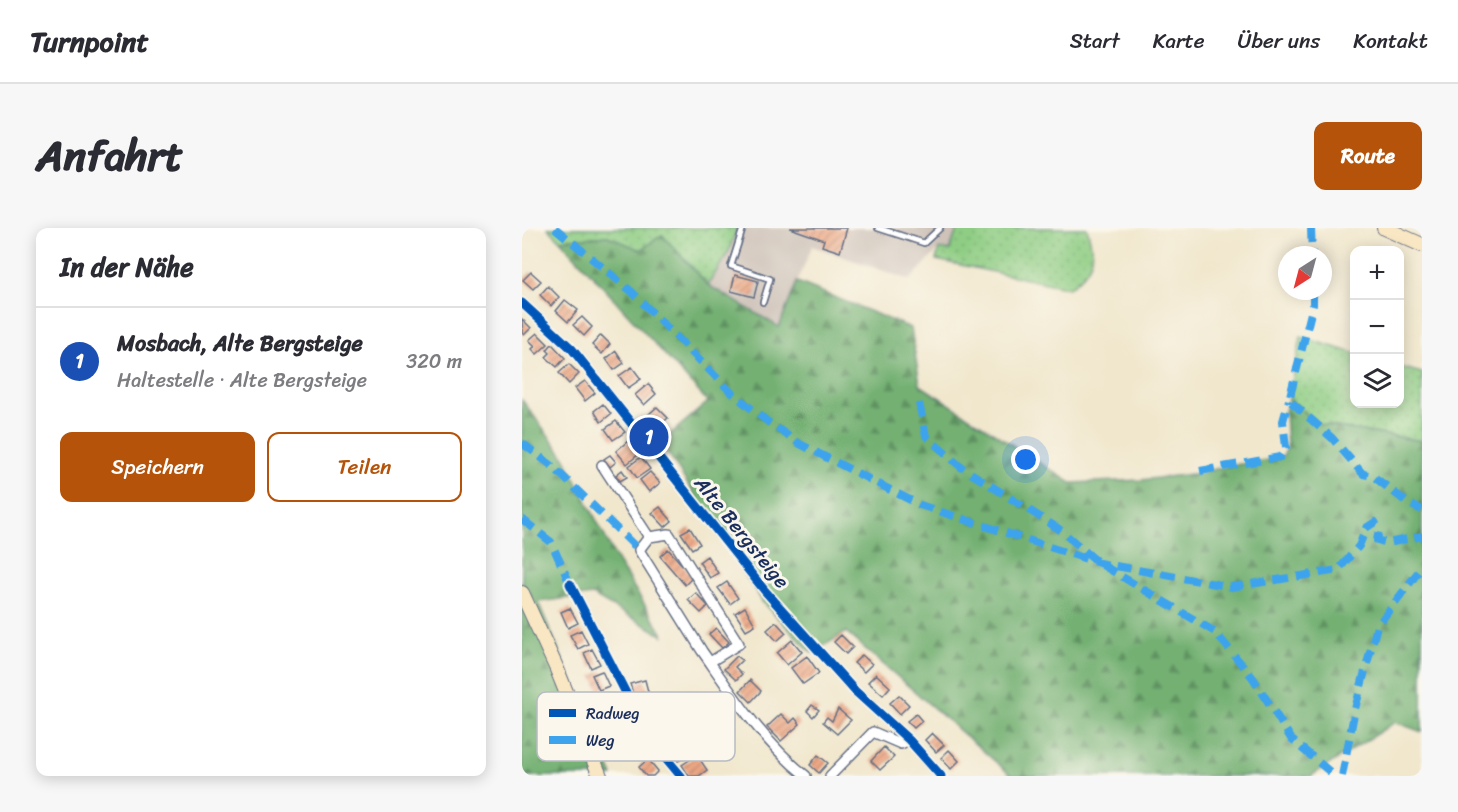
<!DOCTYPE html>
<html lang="de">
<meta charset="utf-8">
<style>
:root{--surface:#fff;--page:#f7f7f7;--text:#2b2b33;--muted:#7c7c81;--line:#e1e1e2;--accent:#b45309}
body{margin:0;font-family:Sriracha,sans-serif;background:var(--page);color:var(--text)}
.controls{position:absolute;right:18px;top:18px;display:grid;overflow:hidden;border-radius:12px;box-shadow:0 3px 15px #0003}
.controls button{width:54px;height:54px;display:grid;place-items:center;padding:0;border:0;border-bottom:2px solid var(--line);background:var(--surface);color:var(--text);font:30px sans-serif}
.compass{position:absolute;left:756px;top:18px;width:54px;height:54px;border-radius:50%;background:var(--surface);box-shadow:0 3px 15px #0003;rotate:216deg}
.you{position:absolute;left:504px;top:232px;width:21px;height:21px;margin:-15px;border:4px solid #fff;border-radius:50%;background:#1a73e8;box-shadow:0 0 0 9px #1a73e833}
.badge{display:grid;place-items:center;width:39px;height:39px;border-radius:50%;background:var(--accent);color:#fff;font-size:20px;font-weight:700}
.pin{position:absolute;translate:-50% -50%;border:3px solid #fff;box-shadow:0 2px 6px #0006}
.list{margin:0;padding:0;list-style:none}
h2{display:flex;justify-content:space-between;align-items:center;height:78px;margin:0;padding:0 24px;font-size:26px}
h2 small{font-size:20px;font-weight:400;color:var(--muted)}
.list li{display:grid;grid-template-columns:39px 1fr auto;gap:18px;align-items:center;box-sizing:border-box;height:108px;padding:0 24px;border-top:2px solid var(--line)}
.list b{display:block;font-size:22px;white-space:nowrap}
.list p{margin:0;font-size:20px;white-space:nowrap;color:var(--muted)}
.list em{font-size:20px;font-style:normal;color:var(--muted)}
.actions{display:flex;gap:12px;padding:18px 24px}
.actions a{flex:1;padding:14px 0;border:2px solid var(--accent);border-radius:12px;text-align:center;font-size:21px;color:var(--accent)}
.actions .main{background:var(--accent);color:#fff}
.icon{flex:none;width:33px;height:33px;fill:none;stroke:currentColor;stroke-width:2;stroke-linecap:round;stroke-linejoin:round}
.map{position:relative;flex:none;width:900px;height:548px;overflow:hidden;border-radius:12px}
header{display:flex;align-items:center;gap:36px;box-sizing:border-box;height:84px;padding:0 30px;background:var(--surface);border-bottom:2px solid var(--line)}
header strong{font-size:28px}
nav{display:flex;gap:33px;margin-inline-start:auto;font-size:21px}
.intro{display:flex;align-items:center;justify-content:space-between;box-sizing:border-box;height:144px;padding:0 36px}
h1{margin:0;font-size:42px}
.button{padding:15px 27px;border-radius:12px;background:var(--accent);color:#fff;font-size:21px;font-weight:700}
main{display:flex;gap:36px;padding:0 36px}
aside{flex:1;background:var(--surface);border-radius:12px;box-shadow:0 3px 15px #0003}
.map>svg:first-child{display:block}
</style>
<header>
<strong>Turnpoint</strong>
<nav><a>Start</a><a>Karte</a><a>Über uns</a><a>Kontakt</a></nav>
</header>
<div class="intro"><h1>Anfahrt</h1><a class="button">Route</a></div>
<main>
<aside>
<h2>In der Nähe<small></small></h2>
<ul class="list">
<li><span class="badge" style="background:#1a4fb4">1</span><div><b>Mosbach, Alte Bergsteige</b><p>Haltestelle · Alte Bergsteige</p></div><em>320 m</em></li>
</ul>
<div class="actions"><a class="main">Speichern</a><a>Teilen</a></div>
</aside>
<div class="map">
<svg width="900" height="548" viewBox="0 0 900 548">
<defs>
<pattern id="grass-dots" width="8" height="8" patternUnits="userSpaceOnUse" patternTransform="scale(1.5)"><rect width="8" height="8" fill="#8fcd84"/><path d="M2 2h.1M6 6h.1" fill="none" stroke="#7bb074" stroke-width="1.8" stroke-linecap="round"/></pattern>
<pattern id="forest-firs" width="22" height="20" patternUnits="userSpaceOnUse" patternTransform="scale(1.5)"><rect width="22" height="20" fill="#73b072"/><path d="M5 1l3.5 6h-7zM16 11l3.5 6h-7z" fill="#5e9061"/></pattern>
<pattern id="building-hatch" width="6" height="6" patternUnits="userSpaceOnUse" patternTransform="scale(1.5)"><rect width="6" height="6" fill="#eda784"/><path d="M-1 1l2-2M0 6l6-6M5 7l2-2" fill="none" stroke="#bf886f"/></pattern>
</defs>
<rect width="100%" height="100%" fill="#fbf7ec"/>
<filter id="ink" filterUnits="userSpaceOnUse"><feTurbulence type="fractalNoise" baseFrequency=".0167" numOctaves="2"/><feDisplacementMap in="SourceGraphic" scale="12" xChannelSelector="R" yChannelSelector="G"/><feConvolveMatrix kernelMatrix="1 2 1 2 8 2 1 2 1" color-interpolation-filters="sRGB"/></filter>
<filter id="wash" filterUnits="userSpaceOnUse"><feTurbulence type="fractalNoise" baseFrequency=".008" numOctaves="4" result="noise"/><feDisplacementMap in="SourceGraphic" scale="24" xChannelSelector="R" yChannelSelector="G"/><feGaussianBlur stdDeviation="1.35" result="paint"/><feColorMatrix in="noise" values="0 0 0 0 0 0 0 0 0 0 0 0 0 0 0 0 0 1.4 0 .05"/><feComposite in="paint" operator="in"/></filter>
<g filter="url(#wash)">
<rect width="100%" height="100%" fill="#f1e7cd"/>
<!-- industrial -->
<path fill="#cec2b9" d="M215,0H436L427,23L417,21L388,52L290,18L257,99L186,57L207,23Z"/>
<!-- grass -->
<path fill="url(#grass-dots)" stroke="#557e71" stroke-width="1.5" d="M26,0H215L207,23L186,57L140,7L118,22L86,8L38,12Z
M436,0H565C574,33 572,39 547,60L414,32L417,21L427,23Z
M779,109L832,125V176H878V139L900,145V213L797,196L767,171Z"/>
<!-- forest -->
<path fill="url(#forest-firs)" stroke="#477068" stroke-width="1.5" d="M140,7L186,57L257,99L275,54L389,100L398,157L549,255L619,252L677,245L705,238L753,231L761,228L765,220L763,183L767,171L797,196L900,213V504L873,494L789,548H490L324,404L290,425L241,375L139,214L186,174L38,12L86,8L118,22Z
M0,172L41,227L96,334L142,408L70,367L16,374L91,548H0Z"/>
<g id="blocks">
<!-- building -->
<path fill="url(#building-hatch)" d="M268,0H325L318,24L300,18L302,12Z
M9,44L19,53L11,61L1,52Z
M213,47L236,53L232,69L209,63Z
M26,58L37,69L29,78L18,67Z
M43,72L56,82L46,94L34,83Z
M60,89L70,99L62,108L51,97Z
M0,91L9,100L2,107L0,105Z
M15,105L26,116L15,126L10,121L13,118L7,112Z
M79,107L88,116L80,126L70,117Z
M30,116L43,130L35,139L24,129L28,125L25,122Z
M94,123L102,135L92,142L84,131Z
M47,136L57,146L47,156L37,145Z
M110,139L119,151L106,160L97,148Z
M63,153L73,165L63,173L53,160Z
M126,156L134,166L122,177L113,167Z
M81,176L89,186L79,194L72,183Z
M135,179L146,190L138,197L127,186Z
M94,193L103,204L91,212L83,201Z
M106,213L117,226L105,236L94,223Z
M88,227L94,234L88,239L82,231Z
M119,229L128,241L115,250L107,238Z
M100,242L105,249L98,253L94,247Z
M128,244L138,255L127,264L118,252Z
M138,279L150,293L143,299L130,285Z
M168,300L178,316L170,321L159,305Z
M146,321L171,349L163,357L138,328Z
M185,328L196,345L188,350L177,334Z
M205,354L216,370L208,376L196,360Z
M174,365L186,378L179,385L166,372Z
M223,379L233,397L224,402L213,385Z
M48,380L56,395L46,400L39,384Z
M254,394L264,405L255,413L245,402Z
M194,400L207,414L200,420L187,406Z
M59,402L66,416L56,421L48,407Z
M319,407L331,419L324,426L312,414Z
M270,412L280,424L265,437L255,425Z
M70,421L78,436L69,440L62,425Z
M340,427L350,436L342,444L332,435Z
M215,428L220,432L213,439L220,446L214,452L202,441Z
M285,428L297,445L281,456L269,440Z
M80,443L87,458L77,462L70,447Z
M354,446L368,459L361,467L346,454Z
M123,452L128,471L114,475L108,456Z
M228,452L239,463L229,474L218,463Z
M377,467L387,477L378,486L368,475Z
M290,477L297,482L291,489L285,483Z
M316,481L329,492L315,506L301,494L305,489L310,493Z
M259,486L268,495L273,490L278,496L259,513L245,499Z
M394,486L400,493L392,500L385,493Z
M410,505L422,517L414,524L403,512Z
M154,513L164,528L153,535L143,520Z
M362,519L372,529L358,542L349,533Z
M427,522L437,533L429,541L419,530Z
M175,527L185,542L177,548H167L160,537Z
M296,527L306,535L297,545L288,537Z
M126,531L136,543L131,548H124L117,539Z"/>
</g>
</g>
<g filter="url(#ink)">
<use href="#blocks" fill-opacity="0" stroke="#666f85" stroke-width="1.5"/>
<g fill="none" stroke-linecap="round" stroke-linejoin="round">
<defs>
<path id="lane" d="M221,0L209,38L248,51L241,74
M356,0L402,15L418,0"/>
<path id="street" d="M0,75L50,121L243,363L333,463L387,512L419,548
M80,237L127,309
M48,356L127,510L159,548
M188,434L217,416L147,306L127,309L117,322L180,423C211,467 241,514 284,548
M308,548L351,504L379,516L387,512"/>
<path id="secondary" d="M862,0L900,17
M0,365L34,439L78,548"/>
</defs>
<!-- lane casing -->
<use href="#lane" stroke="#666f85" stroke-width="8"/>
<!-- street casing -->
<use href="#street" stroke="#666f85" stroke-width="12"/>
<!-- secondary casing -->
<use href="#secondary" stroke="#666f85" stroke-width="16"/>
<!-- lane -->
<use href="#lane" stroke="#fff" stroke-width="4.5"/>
<!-- street -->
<use href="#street" stroke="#fff" stroke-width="9"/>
<!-- secondary -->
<use href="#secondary" stroke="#f9e7c3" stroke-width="14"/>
<!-- quiet -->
<path stroke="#3da3ed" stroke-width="8" stroke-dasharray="15 8" stroke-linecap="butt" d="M33,0L109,63L209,164L246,194L278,216L398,277L577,335L710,359L816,342L837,318L844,300L853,294L857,302L855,312L866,315L900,308
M789,0L790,27
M791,63V77L767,172L810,210L841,246L851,248L887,276L900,282
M397,175L404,208L439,239L537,301L577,335L693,404L731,450L770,512L813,548
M0,215L29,237L117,322
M678,243L758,229L764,219L761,193L767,172
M0,291L29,314L48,356
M820,548L833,481L855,398L900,339"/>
<defs>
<path id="cycleway" d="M0,75L50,121L243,363L333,463L387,512L419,548
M48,356L127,510L159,548"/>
</defs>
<!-- cycleway casing -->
<use href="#cycleway" stroke="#fbf7ec" stroke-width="13"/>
<!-- cycleway -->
<use href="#cycleway" stroke="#0057b8" stroke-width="9"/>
</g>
</g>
<g text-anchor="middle" stroke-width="6" stroke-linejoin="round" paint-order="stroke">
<!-- street labels -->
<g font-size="20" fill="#1b2f5e" stroke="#fbf7ec">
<text transform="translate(220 304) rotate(51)" y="7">Alte Bergsteige</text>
</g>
</g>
<!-- legend -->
<rect x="15" y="464" width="198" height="69" rx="9" fill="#fbf7ec" stroke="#b8bbc1" stroke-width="1.5"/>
<rect x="27" y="481" width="27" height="8" fill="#0057b8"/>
<rect x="27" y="508" width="27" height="8" fill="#3da3ed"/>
<g font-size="16" fill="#1b2f5e">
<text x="64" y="491">Radweg</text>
<text x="64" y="518">Weg</text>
</g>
</svg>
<div class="controls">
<button>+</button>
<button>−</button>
<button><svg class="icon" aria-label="layers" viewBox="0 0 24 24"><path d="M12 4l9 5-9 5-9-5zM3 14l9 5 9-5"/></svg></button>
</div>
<svg class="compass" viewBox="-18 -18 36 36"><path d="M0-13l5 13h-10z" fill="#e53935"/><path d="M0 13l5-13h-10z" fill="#7c7c81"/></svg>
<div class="you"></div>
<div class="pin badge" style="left:127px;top:209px;background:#1a4fb4">1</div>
</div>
</main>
